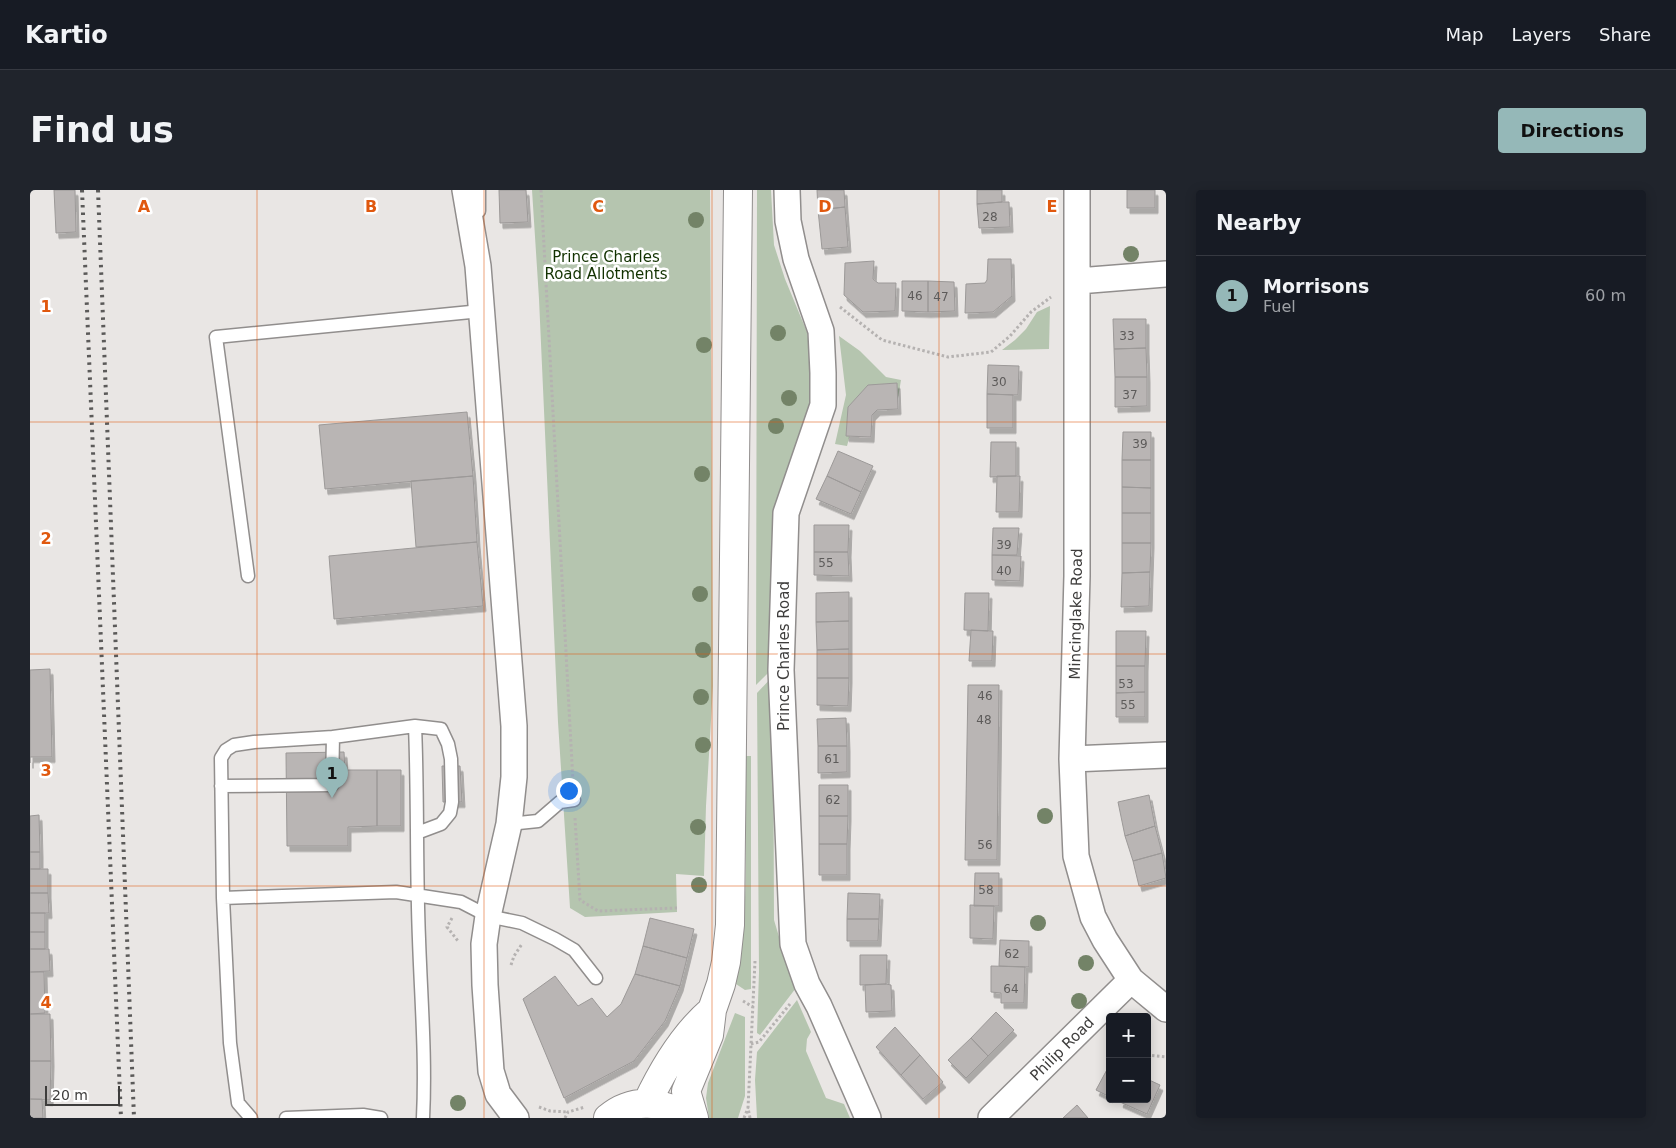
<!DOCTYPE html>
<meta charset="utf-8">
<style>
:root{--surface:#171b24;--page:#20242c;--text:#f1f3f6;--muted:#9ea1a6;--line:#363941;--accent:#95b8b8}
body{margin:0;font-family:"DejaVu Sans",sans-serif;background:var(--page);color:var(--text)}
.controls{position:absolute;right:15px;bottom:15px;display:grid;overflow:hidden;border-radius:5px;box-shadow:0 2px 12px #0003}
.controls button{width:45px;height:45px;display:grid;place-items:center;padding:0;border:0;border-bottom:1px solid var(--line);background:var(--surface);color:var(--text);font:25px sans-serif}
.scale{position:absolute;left:15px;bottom:12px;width:75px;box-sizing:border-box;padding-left:5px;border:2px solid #3e3d3c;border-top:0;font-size:14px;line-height:18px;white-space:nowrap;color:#3e3d3c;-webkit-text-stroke:4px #fff;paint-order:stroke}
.you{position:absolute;left:538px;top:600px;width:18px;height:18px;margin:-12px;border:4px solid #fff;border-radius:50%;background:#1a73e8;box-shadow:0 0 0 8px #1a73e833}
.badge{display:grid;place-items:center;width:32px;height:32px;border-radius:50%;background:var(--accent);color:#111;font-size:16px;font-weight:700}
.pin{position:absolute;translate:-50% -41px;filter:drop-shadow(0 1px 2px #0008)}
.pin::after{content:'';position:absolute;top:26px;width:18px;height:15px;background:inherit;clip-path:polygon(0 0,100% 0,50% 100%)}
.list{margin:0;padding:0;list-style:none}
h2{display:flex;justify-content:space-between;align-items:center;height:65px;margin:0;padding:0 20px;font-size:21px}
h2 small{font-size:16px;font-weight:400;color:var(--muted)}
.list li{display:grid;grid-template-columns:32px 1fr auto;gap:15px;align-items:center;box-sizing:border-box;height:80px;padding:0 20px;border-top:1px solid var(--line)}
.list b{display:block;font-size:19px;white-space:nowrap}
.list p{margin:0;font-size:16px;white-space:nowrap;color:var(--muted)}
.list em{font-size:16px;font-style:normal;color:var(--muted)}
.map{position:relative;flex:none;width:1136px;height:928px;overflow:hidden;border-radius:5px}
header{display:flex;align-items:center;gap:30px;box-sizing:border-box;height:70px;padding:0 25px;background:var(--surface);border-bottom:1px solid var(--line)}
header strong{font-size:24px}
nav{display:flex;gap:28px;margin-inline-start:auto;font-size:18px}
.intro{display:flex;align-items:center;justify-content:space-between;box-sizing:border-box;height:120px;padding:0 30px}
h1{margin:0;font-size:35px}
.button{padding:12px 22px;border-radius:5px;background:var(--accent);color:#111;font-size:18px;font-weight:700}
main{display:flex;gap:30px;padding:0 30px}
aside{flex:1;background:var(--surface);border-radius:5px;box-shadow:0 2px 12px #0003}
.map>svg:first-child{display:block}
</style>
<header>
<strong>Kartio</strong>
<nav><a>Map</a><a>Layers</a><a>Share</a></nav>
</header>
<div class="intro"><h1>Find us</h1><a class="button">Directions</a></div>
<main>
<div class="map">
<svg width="1136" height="928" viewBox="0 0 1136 928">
<defs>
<filter id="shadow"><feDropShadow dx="3" dy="5.5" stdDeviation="0" flood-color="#0004"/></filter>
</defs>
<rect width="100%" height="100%" fill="#e9e6e4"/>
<!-- green -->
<path fill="#b5c5af" d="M502,0H680L683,496L676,616L674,686L646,684L647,722L555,727L540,718L528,532L509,109Z
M727,0H741L744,55L755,89L777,142L784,189L780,220L744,323L742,341L744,477L726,495Z
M1020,116L1019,159L972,160L985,150L996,139L1007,122Z
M809,146L830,161L856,187L871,190L868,208L842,211L823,233L817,256L805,254L816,205Z
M743,486L744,730L750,750L769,794L730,845L727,843L729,782L727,503Z
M715,566H721V799L715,800L706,794C720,719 715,642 715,566Z
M767,810L781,842L777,849L776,861L796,908L814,914L820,928H727L725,890L727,862Z
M705,823L715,827V906L708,928H679L676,908L678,893Z"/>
<!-- building -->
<path fill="#b9b5b4" stroke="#9c9998" filter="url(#shadow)" d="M24,0H45L46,42L26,43Z
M469,0H496L498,32L470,33Z
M787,0H814L815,17L788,20Z
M947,0H972V12L947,14Z
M1097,0H1125V18H1097Z
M972,12H979L980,37L949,38L947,14Z
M815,17L818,57L792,59L788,20Z
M958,69H981L982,106L963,122L935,123L936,94L955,93L957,90Z
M844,71L843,89L848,93H866L865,121L833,122L814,105L815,73Z
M872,91H898V122L872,121Z
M898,91L924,92L925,121L898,122Z
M1083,129H1116V158L1084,159Z
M1116,158L1117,187H1085L1084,159Z
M958,175L989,176L988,205L957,204Z
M1085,187H1117V216L1085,217Z
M867,193L868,219L847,220L842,225L841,247L816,246L818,217L838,195Z
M957,204L983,205V238H957Z
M437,222L443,286L295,299L289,235Z
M1093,242H1121V270H1092Z
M961,252H986V286L960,287Z
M808,261L843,276L831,302L797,286Z
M1092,270H1121V298L1092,297Z
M443,286L447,352L386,357L381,291Z
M797,286L831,302L821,324L786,309Z
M967,286H990L989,322H966Z
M1092,297L1121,298V323H1092Z
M1092,323H1121V353H1092Z
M784,335H819L818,362H784Z
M963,338H989L987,365H962Z
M447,352L453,416L304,429L299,366Z
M1092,353H1121L1120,382L1092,383Z
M784,362H818L819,386L784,385Z
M962,365L991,366L990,391L962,390Z
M1120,382L1119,416L1091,417L1092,383Z
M819,402V431L786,432V403Z
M935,403H959L958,441L934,440Z
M819,431V459L787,460L786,432Z
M941,440L963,441L962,471H939Z
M1086,441H1116L1115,476H1086Z
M819,459V488H787V460Z
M1086,476H1115V502L1086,503Z
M20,479L22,567H0V573V480Z
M787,488H819L818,516L787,515Z
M938,495H969L967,670H935Z
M1115,502V527H1086V503Z
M816,528L817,556H788L787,529Z
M788,556H817V582L788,583Z
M314,562L315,580H347V636L318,637V656H257L256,563Z
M412,576H430L432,612H413Z
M347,580H371V636H347Z
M789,595H818V626H789Z
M1119,605L1125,636L1095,646L1088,612Z
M9,625L10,662H0V626Z
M789,626H818L817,654H789Z
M1125,636L1132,663L1103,671L1095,646Z
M789,654H817V685H789Z
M0,662H10V679H0Z
M1132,663L1136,688L1109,696L1103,671Z
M0,679H18V703H0Z
M945,683H969V716H944Z
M0,703H18L19,723H0Z
M818,703L850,704L849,729H817Z
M940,715L964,716L963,749L940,748Z
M0,723H15V742H0Z
M620,728L664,739L657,768L613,756Z
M817,729H849L848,751H817Z
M0,742H15V759H0Z
M970,750L999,751V777L969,776Z
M613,756L657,768L650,796L605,784Z
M0,759H19L20,781L0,782Z
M830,765H857L856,794L830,795Z
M961,776L995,777L994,813H971V803L961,802Z
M0,782H14L15,823L0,824Z
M605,784L650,796L635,831L604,871L534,908L493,809L525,786L548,816L562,808L577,827L591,814Z
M856,794L861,795L862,821L836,822L835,795Z
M966,822L984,840L958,866L941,848Z
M0,824H20L21,871H0Z
M865,837L890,865L871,885L846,857Z
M941,848L958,866L936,888L918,870Z
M890,865L913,892L893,909L871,885Z
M0,871H21L20,910L0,909Z
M1080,874V907L1066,900Z
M1117,889L1130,895L1117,924L1090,912L1091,909H1117Z
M0,909H12L13,928H0Z
M1047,915L1058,928H1033Z"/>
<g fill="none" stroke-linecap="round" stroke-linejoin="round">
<defs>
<path id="lane" d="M449,21V0
M218,386L186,147L451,121
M385,536L411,539L418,554L421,569L422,612L420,623L411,634L387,643
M303,547L224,552L204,555L196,560L191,568L193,708L366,702L431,712L458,726L492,733L525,749L544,760L566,788
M191,596L302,595L303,547L385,536C388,607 386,678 389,749C391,809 396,868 393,928
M479,634L508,631L530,612L544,610
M193,708L200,853L208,913L221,928
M256,928L333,925L351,928"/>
<path id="street" d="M435,0L448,76L484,536V587L479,634L458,726L454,754L455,795L461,881L468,904L486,928
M757,0L758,31L766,69L791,141L793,183V215L756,323L751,480L763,754L777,794L789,816L838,928
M1047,0V386L1042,569L1046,666L1063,727L1075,750L1101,790L1136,819
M1048,91L1136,84
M1042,569L1136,565
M961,928L1101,790"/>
<path id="secondary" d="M617,913C633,879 653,845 682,820
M578,928C603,907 633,911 658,928
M664,928L656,901L679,845L682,820L691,794L696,772L700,735L708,0"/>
</defs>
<!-- lane casing -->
<use href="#lane" stroke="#918e8d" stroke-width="15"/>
<!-- street casing -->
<use href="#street" stroke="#918e8d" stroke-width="28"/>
<!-- secondary casing -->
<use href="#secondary" stroke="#918e8d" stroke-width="30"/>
<!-- path -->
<path stroke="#b5b2b1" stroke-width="3" stroke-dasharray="2.5 2.5" stroke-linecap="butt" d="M511,0L543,592
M810,117L852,150L918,167L961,162L980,146L1001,122L1021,107
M545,628L550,710L568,721L647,718
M422,728L417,737L428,751
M481,775L484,766L492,754
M713,811L723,817
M721,854L729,852L760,814
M1117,865L1136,867
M509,917L520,921L538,922
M535,928L538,922L555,917
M714,928L718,918
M720,928L718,918L725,771"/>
<!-- lane -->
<use href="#lane" stroke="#fff" stroke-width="12"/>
<!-- street -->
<use href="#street" stroke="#fff" stroke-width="25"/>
<!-- secondary -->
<use href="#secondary" stroke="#fff" stroke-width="28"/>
<!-- rail -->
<path stroke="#5b5a59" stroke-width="4" stroke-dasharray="2.5 5" stroke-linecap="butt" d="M52,0L91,928
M68,0L104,928"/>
</g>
<!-- trees -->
<g fill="#738367">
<circle cx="666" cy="30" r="8"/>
<circle cx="1101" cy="64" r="8"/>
<circle cx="748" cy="143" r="8"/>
<circle cx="674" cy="155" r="8"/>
<circle cx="759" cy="208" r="8"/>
<circle cx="746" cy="236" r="8"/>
<circle cx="672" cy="284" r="8"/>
<circle cx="670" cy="404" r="8"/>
<circle cx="673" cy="460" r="8"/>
<circle cx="671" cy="507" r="8"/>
<circle cx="673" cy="555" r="8"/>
<circle cx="1015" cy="626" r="8"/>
<circle cx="668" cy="637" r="8"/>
<circle cx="669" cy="695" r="8"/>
<circle cx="1008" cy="733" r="8"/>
<circle cx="1056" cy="773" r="8"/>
<circle cx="1049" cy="811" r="8"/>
<circle cx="428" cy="913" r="8"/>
</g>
<!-- grid -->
<path fill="none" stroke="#e0580e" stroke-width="1" stroke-opacity="0.55" d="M227,0V928M454,0V928M682,0V928M909,0V928M0,232H1136M0,464H1136M0,696H1136"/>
<g text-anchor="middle" stroke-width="5" stroke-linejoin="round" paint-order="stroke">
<!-- number labels -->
<g font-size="12" fill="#5d5b5a">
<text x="960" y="31">28</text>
<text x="885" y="110">46</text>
<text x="911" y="111">47</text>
<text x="1097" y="150">33</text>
<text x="969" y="196">30</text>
<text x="1100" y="209">37</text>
<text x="1110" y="258">39</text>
<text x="974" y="359">39</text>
<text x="796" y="377">55</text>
<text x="974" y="385">40</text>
<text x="1096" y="498">53</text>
<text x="955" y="510">46</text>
<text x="1098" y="519">55</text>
<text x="954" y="534">48</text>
<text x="802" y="573">61</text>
<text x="803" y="614">62</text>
<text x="955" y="659">56</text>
<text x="956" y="704">58</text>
<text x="982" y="768">62</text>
<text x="981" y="803">64</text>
</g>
<!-- park labels -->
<g font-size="15" fill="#123201" stroke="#fff">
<text x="576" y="72">Prince Charles<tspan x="576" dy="17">Road Allotments</tspan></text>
</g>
<!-- street labels -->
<g font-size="15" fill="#3e3d3c" stroke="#fff">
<text transform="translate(1046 424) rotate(-89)" y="5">Mincinglake Road</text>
<text transform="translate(754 466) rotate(-90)" y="5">Prince Charles Road</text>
<text transform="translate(1032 859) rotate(-45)" y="5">Philip Road</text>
</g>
</g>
<g font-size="16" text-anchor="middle" font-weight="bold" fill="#e0580e" stroke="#fff" stroke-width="5" stroke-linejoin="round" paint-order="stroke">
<text x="114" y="22">A</text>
<text x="341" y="22">B</text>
<text x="568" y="22">C</text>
<text x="795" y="22">D</text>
<text x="1022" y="22">E</text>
<text x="16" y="122">1</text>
<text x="16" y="354">2</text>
<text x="16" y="586">3</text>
<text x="16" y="818">4</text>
</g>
</svg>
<div class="controls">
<button>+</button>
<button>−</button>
</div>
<div class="scale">20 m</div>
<div class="you"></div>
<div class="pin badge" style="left:302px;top:608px">1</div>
</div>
<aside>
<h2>Nearby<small></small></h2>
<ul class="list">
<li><span class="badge">1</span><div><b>Morrisons</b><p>Fuel</p></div><em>60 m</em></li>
</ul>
</aside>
</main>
